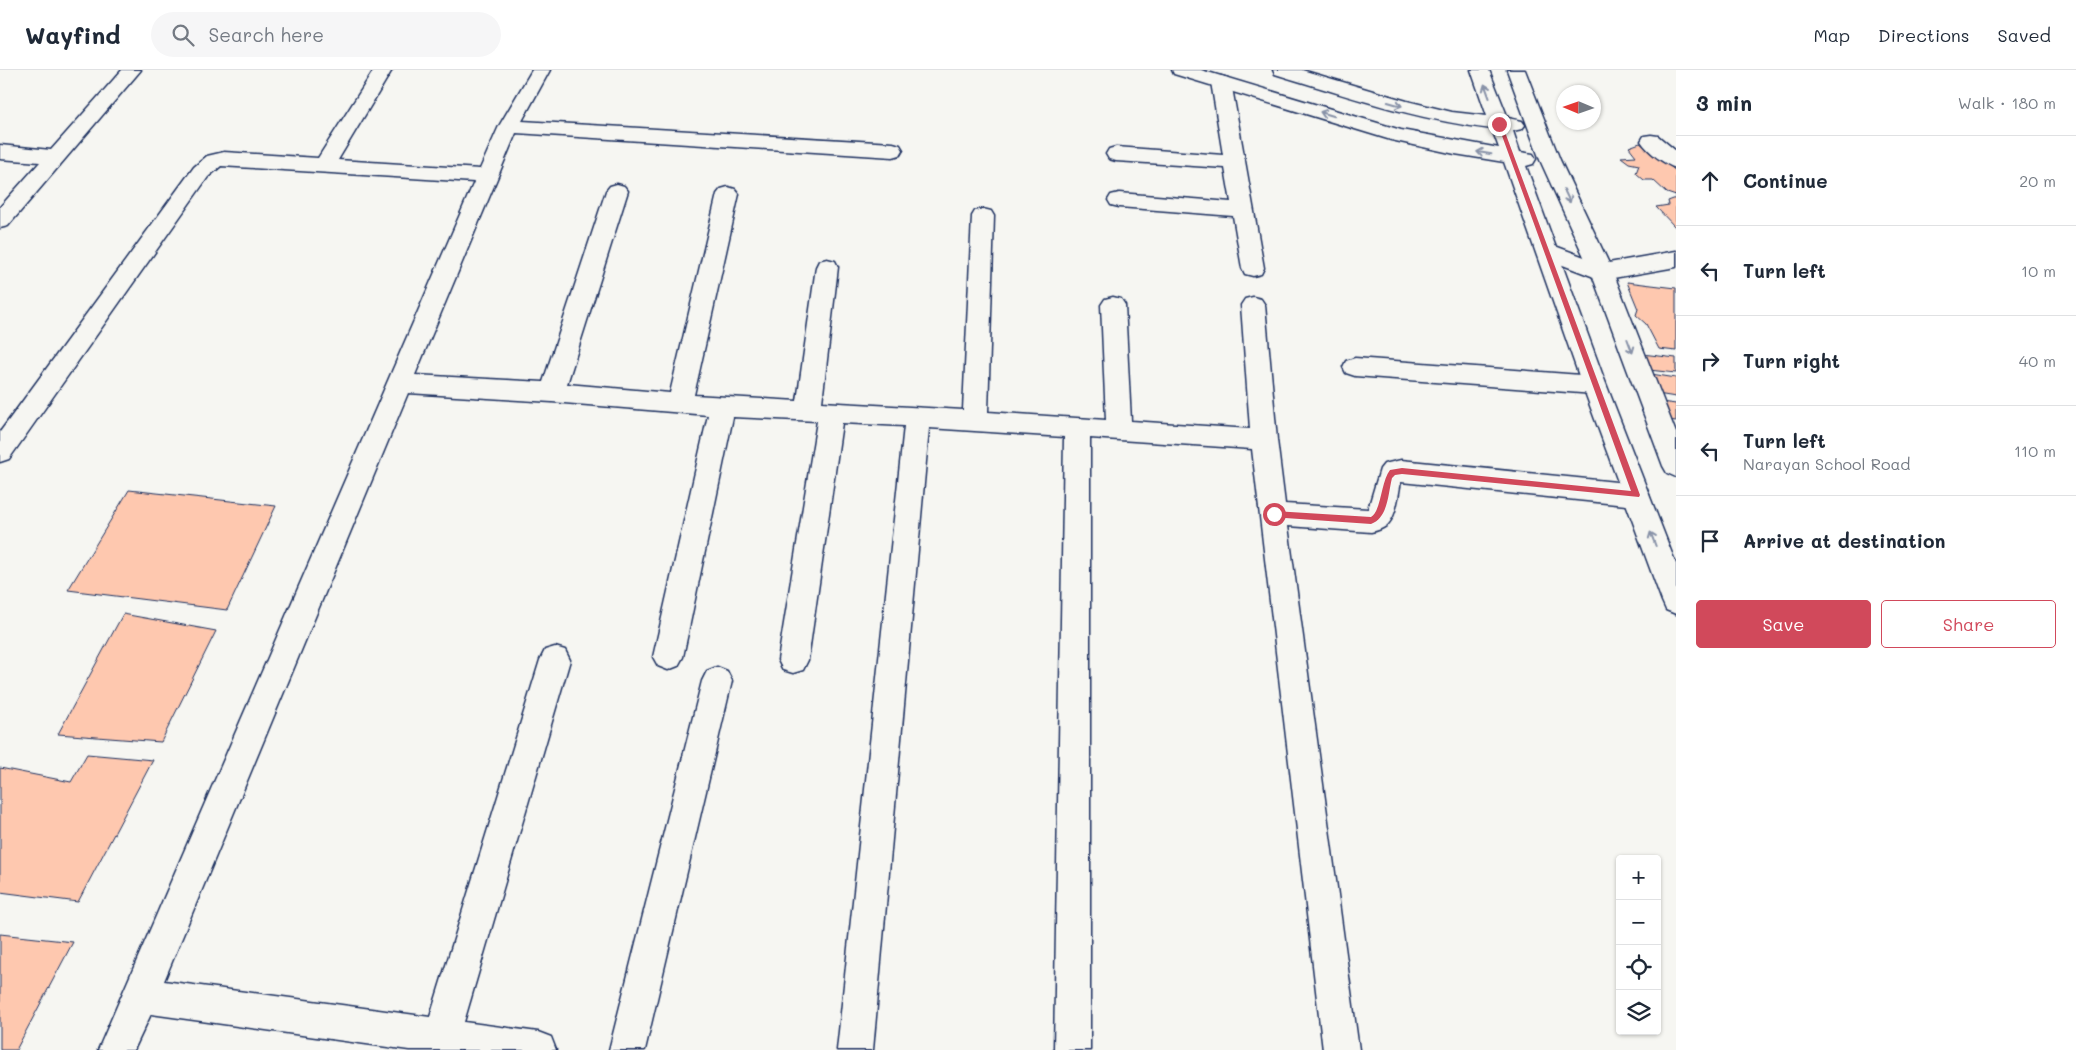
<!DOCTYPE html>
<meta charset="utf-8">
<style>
:root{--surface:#fff;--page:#f6f6f7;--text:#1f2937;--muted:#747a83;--line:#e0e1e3;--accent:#d1495b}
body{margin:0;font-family:Mali,sans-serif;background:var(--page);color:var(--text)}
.controls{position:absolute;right:15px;bottom:15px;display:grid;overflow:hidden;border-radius:5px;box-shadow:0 1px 4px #0004}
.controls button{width:45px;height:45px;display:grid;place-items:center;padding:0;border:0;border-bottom:1px solid var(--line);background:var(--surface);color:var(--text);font:25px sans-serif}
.compass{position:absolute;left:1556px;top:15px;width:45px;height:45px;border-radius:50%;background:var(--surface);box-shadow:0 1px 4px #0004;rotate:272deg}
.stop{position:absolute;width:15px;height:15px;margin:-11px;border:4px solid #d1495b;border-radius:50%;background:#fff}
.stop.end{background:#d1495b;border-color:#fff;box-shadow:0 1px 5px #0008}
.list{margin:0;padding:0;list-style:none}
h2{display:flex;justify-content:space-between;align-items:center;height:65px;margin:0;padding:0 20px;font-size:21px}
h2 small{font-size:16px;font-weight:400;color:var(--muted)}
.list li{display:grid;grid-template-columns:32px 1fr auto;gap:15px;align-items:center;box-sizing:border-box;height:90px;padding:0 20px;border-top:1px solid var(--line)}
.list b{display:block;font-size:19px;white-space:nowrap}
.list p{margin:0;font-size:16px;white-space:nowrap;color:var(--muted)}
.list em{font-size:16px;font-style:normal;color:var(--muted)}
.actions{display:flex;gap:10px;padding:15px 20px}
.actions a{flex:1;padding:11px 0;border:1px solid var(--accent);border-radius:5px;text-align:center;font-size:18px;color:var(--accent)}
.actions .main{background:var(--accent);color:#fff}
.icon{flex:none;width:28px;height:28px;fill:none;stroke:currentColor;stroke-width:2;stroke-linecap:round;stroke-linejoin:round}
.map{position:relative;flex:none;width:1676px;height:980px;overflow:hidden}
header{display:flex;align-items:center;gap:30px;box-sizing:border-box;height:70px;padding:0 25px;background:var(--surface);border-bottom:1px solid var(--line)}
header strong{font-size:24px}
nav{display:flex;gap:28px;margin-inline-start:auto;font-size:18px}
.search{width:350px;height:45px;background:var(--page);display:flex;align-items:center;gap:12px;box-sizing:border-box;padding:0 18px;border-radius:28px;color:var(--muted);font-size:19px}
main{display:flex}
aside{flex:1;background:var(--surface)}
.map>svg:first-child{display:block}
</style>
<header>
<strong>Wayfind</strong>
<div class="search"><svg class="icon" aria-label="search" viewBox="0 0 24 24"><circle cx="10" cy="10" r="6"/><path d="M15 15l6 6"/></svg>Search here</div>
<nav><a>Map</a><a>Directions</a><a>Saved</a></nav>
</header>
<main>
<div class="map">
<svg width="1676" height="980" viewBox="0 0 1676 980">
<rect width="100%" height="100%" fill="#f6f6f2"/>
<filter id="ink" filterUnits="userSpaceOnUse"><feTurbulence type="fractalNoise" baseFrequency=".02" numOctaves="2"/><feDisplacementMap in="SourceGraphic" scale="10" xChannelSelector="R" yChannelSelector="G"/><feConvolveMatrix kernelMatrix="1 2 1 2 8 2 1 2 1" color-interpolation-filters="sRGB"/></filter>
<g filter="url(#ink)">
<!-- building -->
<path fill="#fec8af" stroke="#1b2f5e" d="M1640,73L1676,101V126L1667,123L1653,110H1644L1636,103L1639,95L1629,93L1621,87L1636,86L1629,77Z
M1676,128V158L1656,137L1669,135L1668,131Z
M1627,212L1676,218V281L1659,279L1646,254L1636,245L1638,239Z
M1642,284L1676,288V303L1649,300Z
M1645,303L1676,308V327L1651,323Z
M1653,331L1676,334V351L1658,349Z
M129,420L276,436L227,540L68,520Z
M123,544L216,561L161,672L58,664Z
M87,684L153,690L78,832L0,822V698L71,712Z
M0,864L73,872L16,980H0Z"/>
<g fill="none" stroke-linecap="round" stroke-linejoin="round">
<defs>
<path id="street" d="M122,0H141L8,156L0,158V137L40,92L0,89V75L51,80Z
M374,0H392L338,90L480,99L499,56L532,0H550L522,51L893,73L900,75L903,80L900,85L893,87L516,63L415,305L543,312L606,121L610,116L617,114L624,116L628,121L567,314L670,323L717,124L721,119L728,117L735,119L739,124L694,325L797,331L816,197L819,191L827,189L835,191L838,197L822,332L963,340L972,146L975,141L983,139L991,141L994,146L988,342L1106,350L1101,235L1105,229L1113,227L1121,229L1125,235L1131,351L1250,359L1241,235L1245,229L1253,227L1261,229L1265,235L1277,370L1285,434L1368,439L1380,399L1384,394L1401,390L1636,414L1645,417L1649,425L1645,433L1636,436L1401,412C1398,424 1397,447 1386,456C1382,459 1376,461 1371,462L1288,456L1359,980H1323L1252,379L1090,368V980H1054L1064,367L929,358L873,980H837L904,356L842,353L808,590L803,600L793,603L783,600L778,590L817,351L733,347L683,587L678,596L668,600L658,596L653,587L708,345L552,332L408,323L164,911L430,947L540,590L545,580L555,577L565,580L570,590L464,952L538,962L551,967L556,980H409L151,944L134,980H98L474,112L221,96L208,107L9,389L0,392V362L194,97L207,86L224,82L318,88Z
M1221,6L1228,8L1231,12L1264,198L1261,204L1253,206L1245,204L1242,198L1233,146L1119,137L1111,135L1108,130L1111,125L1119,123L1231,132L1225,98L1116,91L1109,89L1106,84L1109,79L1116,77L1223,85L1211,12L1214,8Z
M1651,65L1658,66L1676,81V98C1664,94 1648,82 1641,71L1644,66Z
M1547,173L1603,194L1676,181V197L1602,210L1539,186L1536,181L1539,176Z
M1355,288L1594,306L1603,308L1606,315L1603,322L1594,324L1355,306L1346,303L1343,297L1346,291Z
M717,597L727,601L732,611L645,980H609L702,611L707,601Z"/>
<path id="secondary" d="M1172,0H1201L1401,60L1499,78L1492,59C1417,50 1347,26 1275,4L1273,0H1302L1407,31L1452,42L1487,46L1471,0H1489L1508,48L1522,51L1525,55L1522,59L1513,61L1520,82L1533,84L1536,89L1533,94L1526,96L1603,306L1676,494V544L1666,540L1662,531L1579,306L1504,92L1455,84L1391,70L1174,4Z
M1507,0H1525L1560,90L1613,202L1676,363V407L1667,403L1663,396L1591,202L1540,90Z"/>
</defs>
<!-- street casing -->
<use href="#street" stroke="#1b2f5e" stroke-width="3"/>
<!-- secondary casing -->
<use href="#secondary" stroke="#1b2f5e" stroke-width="3"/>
<!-- street -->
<use href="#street" fill="#f6f6f2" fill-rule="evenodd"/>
<!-- secondary -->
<use href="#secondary" fill="#f6f6f2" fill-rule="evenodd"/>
</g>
<!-- one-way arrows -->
<defs><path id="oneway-shaft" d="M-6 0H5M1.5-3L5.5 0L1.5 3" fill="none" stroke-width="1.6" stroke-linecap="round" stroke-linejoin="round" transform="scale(1.25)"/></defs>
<g stroke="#8892a8">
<use href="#oneway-shaft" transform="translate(1487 21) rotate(-110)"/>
<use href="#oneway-shaft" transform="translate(1395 34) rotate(16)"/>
<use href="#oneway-shaft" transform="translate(1327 44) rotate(-163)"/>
<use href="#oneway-shaft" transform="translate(1484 83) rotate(-171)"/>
<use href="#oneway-shaft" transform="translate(1567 126) rotate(65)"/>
<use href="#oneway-shaft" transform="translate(1630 276) rotate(69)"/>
<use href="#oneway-shaft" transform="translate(1653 469) rotate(-111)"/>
</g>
</g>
<!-- route -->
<path fill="#d1495b" d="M1497,52L1502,54L1640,425L1639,427L1402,404L1395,405L1392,408C1388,424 1388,448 1371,454L1271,447V442L1274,441L1371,447C1381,442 1381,411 1390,400L1402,398L1631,421Z"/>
</svg>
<div class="controls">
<button>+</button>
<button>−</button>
<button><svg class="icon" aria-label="locate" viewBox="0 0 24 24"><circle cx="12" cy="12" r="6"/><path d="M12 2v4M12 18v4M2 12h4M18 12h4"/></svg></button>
<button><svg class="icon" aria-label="layers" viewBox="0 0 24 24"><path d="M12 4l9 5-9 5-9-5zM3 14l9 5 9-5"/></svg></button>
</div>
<svg class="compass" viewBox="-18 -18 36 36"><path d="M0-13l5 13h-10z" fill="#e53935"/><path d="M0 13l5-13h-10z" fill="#747a83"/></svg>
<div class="stop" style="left:1274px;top:444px"></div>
<div class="stop end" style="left:1499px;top:54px"></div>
</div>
<aside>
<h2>3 min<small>Walk · 180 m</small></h2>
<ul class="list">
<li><svg class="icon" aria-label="ahead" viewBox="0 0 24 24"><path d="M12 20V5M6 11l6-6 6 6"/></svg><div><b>Continue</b></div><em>20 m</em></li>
<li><svg class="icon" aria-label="left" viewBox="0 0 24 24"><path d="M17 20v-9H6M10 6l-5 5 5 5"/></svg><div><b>Turn left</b></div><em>10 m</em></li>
<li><svg class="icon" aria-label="right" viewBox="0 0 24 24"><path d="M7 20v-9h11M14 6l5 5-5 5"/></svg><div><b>Turn right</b></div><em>40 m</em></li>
<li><svg class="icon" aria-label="left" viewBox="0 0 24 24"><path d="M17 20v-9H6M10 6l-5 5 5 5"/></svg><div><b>Turn left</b><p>Narayan School Road</p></div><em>110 m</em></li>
<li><svg class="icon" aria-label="arrive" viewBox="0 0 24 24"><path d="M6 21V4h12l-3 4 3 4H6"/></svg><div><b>Arrive at destination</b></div></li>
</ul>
<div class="actions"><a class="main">Save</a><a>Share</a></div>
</aside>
</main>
